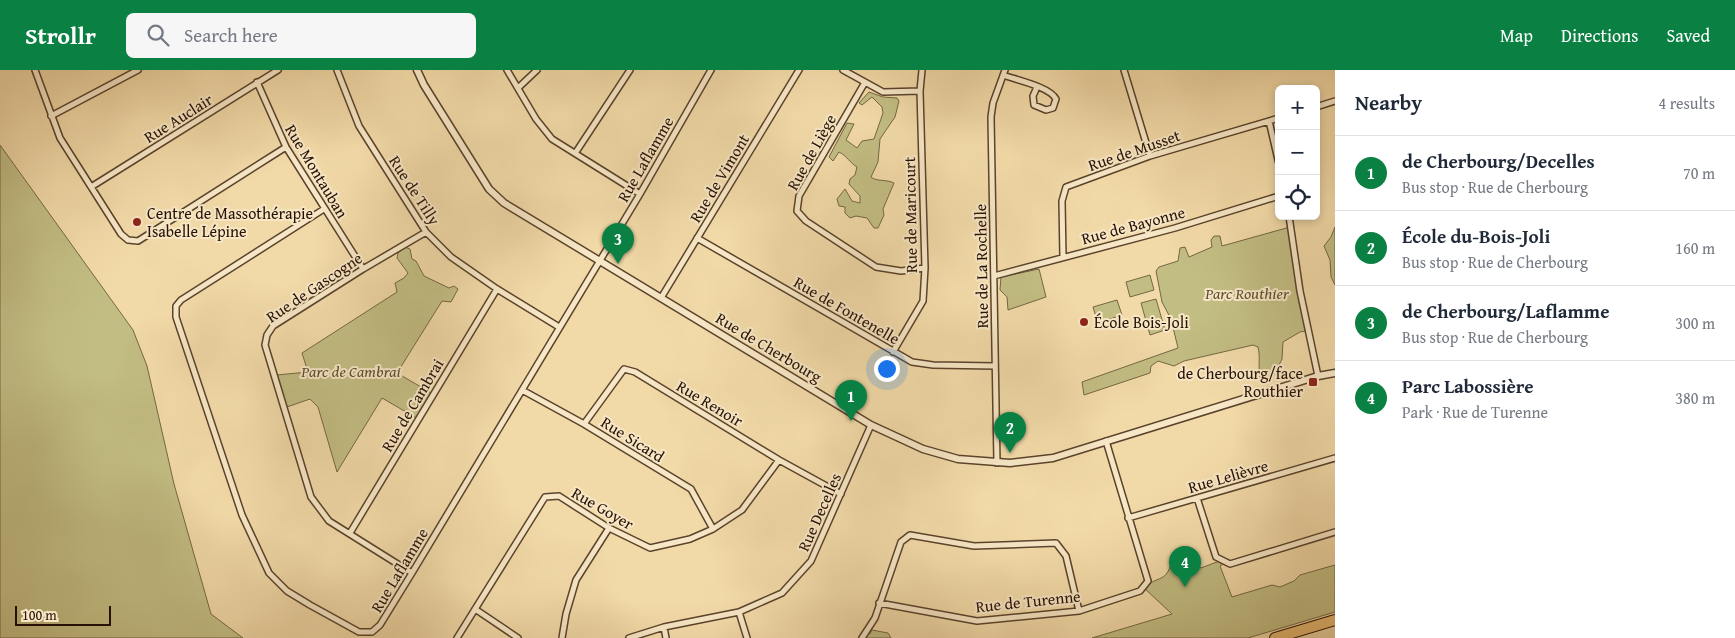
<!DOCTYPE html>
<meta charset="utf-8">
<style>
:root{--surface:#fff;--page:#f6f6f7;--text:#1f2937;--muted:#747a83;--line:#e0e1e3;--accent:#0b8043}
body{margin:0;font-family:"Gentium Book Plus",serif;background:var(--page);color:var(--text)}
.controls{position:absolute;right:15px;top:15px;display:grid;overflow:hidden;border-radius:8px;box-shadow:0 2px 8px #0003}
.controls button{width:45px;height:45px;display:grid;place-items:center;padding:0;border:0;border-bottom:1px solid var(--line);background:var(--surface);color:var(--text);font:25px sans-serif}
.scale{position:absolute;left:15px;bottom:12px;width:96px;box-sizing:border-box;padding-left:5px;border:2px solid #271103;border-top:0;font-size:14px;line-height:18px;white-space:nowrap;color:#271103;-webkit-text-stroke:4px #f7e7c6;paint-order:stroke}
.you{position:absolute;left:886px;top:298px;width:18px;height:18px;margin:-12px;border:4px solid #fff;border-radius:50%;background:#1a73e8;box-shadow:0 0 0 8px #1a73e833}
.badge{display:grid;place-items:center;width:32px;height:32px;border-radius:50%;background:var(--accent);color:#fff;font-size:16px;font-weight:700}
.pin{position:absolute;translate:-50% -41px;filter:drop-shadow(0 1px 2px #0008)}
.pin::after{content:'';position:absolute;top:26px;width:18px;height:15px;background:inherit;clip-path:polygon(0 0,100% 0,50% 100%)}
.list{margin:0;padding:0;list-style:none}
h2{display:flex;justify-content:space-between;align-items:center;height:65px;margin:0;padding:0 20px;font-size:21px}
h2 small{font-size:16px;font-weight:400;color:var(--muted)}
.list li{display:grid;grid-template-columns:32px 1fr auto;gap:15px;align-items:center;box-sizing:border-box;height:75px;padding:0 20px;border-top:1px solid var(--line)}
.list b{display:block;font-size:19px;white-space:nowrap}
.list p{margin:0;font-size:16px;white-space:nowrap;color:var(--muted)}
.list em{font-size:16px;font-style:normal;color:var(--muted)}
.icon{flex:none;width:28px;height:28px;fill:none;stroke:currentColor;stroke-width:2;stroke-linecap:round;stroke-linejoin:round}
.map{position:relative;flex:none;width:1335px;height:568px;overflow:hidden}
header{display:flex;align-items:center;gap:30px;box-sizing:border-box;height:70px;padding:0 25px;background:var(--accent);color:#fff}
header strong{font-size:24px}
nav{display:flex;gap:28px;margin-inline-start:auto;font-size:18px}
.search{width:350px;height:45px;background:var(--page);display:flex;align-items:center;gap:12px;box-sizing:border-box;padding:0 18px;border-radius:8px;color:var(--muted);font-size:19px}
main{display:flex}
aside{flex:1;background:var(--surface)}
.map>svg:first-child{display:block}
</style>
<header>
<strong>Strollr</strong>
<div class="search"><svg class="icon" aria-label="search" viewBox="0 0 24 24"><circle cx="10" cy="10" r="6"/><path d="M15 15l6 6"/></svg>Search here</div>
<nav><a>Map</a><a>Directions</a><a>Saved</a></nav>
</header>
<main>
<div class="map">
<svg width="1335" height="568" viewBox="0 0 1335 568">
<rect width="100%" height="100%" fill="#f2daa8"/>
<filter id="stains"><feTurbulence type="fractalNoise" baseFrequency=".004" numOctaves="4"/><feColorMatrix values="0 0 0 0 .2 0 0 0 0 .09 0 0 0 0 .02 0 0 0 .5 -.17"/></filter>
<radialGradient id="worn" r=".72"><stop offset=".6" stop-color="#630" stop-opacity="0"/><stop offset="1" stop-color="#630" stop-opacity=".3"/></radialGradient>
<!-- green -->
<path fill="#c2bd83" stroke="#746743" d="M869,22L883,27L897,28L899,31L895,47L880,69L878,92L871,107C877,112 886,109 894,113L883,139L884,145L878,158H874L867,148L856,146L850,148L845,143V137L839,136L837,129L845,119L852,131L860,133V126L849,114L850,109L855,105L857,97C850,93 847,86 839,82L833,91L829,87L847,53L854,54L846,70L857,78L862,71L874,69L883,43L882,37L872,27L862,35L859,33Z
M0,75L133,260L147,296L174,414L211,544L243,568H0Z
M1290,157L1306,261L1300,262L1283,272L1282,289L1274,305L1261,310C1257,304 1261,287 1258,277L1253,275L1184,291L1174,296L1158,291L1151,296L1150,303L1084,325L1082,312L1178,278L1171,249L1162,232L1156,201L1159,197L1178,191L1180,178L1185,177L1189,187L1212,177L1211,170L1214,166H1220L1222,176Z
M1335,157V215L1331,207L1330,190L1324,176L1331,167Z
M405,177L410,179L412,189L416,191L424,206L449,218L454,216L458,219L451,232L442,231L397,303L433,324L418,349L382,328L337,402L318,337L310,329L284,338L276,310L277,305L308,302L302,283L397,222L395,213L404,208L408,203L397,188L398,183Z
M1039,199L1046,227L1008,240L1007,227L1000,220L1001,207Z
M1150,205L1154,220L1130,227L1126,212Z
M1156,229L1165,260L1150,265L1141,233Z
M1117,230L1122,245L1098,253L1093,237Z
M1173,488L1191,495L1195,494L1201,498L1222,490L1226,492L1220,496L1232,527L1272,515L1280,517L1294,511L1300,505L1335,495V542L1248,568H1092L1172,544L1144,518C1159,504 1166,515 1173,488Z
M872,560L888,563L891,568H862L866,562L870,564Z"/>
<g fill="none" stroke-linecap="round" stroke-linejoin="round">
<defs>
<path id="minor" d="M35,0L60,68L121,164L128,170L138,171L286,77
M337,0L359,56L426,162L451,187L497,219L559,257
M507,0L536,49L552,69L640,124
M843,0L883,22L920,21
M1124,0L1150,86
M1003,5C1017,10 1050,17 1056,29L1053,38L1046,40L1034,35L1033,26L1037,17
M257,12L286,77L363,199
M864,14L799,126L797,141L806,151L876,197L901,201L925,198
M518,18L537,0
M1316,37L1335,31
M51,46L138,0
M1269,51L1279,94
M576,82L630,0
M91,117L278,0
M324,139L181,230L176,236V247L242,445L269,503L287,521L310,535L359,562H372L380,555L412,503L640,124L711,0
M1289,146L1300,221L1318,306
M697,168L912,292L933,295L995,296
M1063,187L1062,131L1066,117L1150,86L1279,48
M994,206L1175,158L1279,126
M661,228L799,0
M893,282L923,231L925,198L920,21L922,0
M522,320L584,354L691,419L713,459
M584,354L624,299L635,302L779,390L841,424
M997,393L991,47L993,33L1005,0
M1197,428L1216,487L1230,494L1335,462
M1128,448L1335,388
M350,463L497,219
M412,503L329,451L311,427L265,275L267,265L273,256L363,199L426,162
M879,533L977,551L1079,541L1140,521L1148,511L1106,371
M475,539L518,568
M739,542L747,568
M664,557L666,568
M457,568L545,427L559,426L609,458L650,478L690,469L713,459L742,440L779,390
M562,568L566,544L576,510L609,458
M629,568L664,557L739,542L782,523L811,491L871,355
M862,568L875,548L901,472L910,465L974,476L1056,473L1066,486L1079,541"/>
<path id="tertiary" d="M417,0L424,15L489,119L504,133L871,355L923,379L958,389L1010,393L1053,388L1318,306L1335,303"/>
<path id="motorway" d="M1275,568L1335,550"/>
</defs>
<!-- minor casing -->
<use href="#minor" stroke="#5a432c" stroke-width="8"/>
<!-- tertiary casing -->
<use href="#tertiary" stroke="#5a432c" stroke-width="9"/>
<!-- motorway casing -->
<use href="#motorway" stroke="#271103" stroke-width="12"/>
<!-- minor -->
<use href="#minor" stroke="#f7e7c6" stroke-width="5"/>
<!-- tertiary -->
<use href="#tertiary" stroke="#f7e7c6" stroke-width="6"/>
<!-- motorway -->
<use href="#motorway" stroke="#e9bd74" stroke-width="10"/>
</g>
<!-- markers -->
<g fill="#8f2418" stroke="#f7e7c6" stroke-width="2">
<circle cx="137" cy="152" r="5"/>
<circle cx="1084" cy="252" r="5"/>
<rect x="1308" y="307" width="10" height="10" rx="2.5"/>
</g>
<g text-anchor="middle" stroke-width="4" stroke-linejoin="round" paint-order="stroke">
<!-- street labels -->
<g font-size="16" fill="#271103" stroke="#f7e7c6">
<text transform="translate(178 48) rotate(-32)" y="6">Rue Auclair</text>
<text transform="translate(1134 80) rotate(-19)" y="6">Rue de Musset</text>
<text transform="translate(811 82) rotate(-61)" y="6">Rue de Liège</text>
<text transform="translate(645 89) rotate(-60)" y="6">Rue Laflamme</text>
<text transform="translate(317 101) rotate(59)" y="6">Rue Montauban</text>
<text transform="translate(719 108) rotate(-59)" y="6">Rue de Vimont</text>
<text transform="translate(415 120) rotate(57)" y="6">Rue de Tilly</text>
<text transform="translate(910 145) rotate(-91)" y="6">Rue de Maricourt</text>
<text transform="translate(1133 155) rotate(-15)" y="6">Rue de Bayonne</text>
<text transform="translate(981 196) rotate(-91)" y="6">Rue de La Rochelle</text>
<text transform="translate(314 217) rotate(-34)" y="6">Rue de Gascogne</text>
<text transform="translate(847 240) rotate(30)" y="6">Rue de Fontenelle</text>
<text transform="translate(769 277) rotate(31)" y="6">Rue de Cherbourg</text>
<text transform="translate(710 333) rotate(31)" y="6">Rue Renoir</text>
<text transform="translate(412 335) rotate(-59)" y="6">Rue de Cambrai</text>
<text transform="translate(633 369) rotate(32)" y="6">Rue Sicard</text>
<text transform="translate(1228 406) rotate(-16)" y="6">Rue Lelièvre</text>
<text transform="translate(603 438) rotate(30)" y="6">Rue Goyer</text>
<text transform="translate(819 442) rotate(-66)" y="6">Rue Decelles</text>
<text transform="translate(399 500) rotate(-59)" y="6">Rue Laflamme</text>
<text transform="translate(1028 531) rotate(-6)" y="6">Rue de Turenne</text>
</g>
<!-- poi labels -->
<g font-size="16" fill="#271103" stroke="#f7e7c6" text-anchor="start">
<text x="147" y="149">Centre de Massothérapie<tspan x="147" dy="18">Isabelle Lépine</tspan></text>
<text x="1094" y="258">École Bois-Joli</text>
<text x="1303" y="309" text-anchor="end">de Cherbourg/face<tspan x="1303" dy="18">Routhier</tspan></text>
</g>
<!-- park labels -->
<g font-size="16" font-style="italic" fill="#5d4d30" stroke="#f7e7c6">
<text x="1247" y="229">Parc Routhier</text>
<text x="351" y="307">Parc de Cambrai</text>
</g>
</g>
<rect width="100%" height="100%" filter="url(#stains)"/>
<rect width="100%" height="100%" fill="url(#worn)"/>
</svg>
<div class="controls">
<button>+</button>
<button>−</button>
<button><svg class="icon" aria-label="locate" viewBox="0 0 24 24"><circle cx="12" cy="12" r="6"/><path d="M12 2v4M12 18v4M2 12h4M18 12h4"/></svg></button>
</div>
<div class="scale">100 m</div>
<div class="you"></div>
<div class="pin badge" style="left:851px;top:351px">1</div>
<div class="pin badge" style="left:1010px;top:383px">2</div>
<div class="pin badge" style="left:618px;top:194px">3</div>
<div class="pin badge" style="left:1185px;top:517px">4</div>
</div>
<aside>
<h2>Nearby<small>4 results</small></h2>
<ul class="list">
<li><span class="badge">1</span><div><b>de Cherbourg/Decelles</b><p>Bus stop · Rue de Cherbourg</p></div><em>70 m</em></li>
<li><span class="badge">2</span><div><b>École du-Bois-Joli</b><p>Bus stop · Rue de Cherbourg</p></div><em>160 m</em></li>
<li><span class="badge">3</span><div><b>de Cherbourg/Laflamme</b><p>Bus stop · Rue de Cherbourg</p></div><em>300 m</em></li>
<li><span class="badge">4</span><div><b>Parc Labossière</b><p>Park · Rue de Turenne</p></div><em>380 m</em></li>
</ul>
</aside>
</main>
